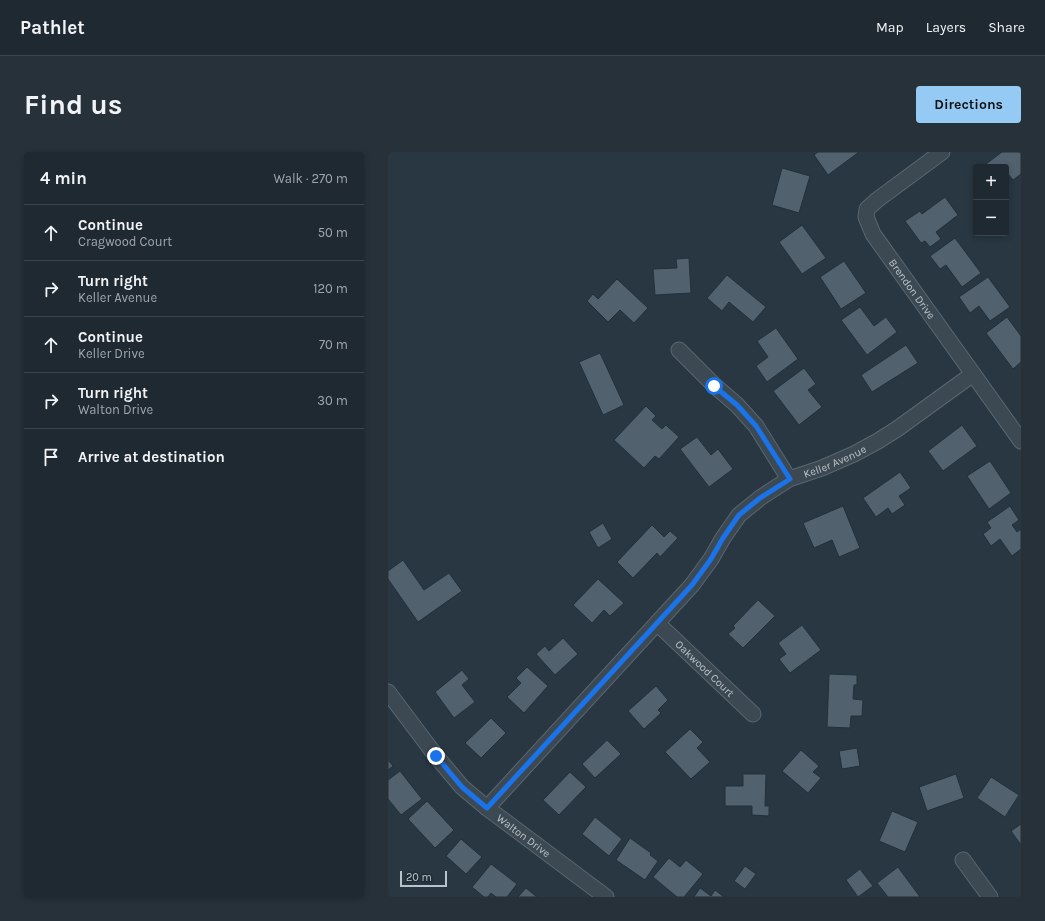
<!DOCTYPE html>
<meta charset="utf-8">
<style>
:root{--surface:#1e2932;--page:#26313a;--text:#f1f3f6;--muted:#a1a6ac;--line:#3c454d;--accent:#95caf5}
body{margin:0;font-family:Karla,sans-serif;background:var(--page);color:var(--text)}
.controls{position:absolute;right:12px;top:12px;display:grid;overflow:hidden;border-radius:4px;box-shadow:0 2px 6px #0003}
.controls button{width:36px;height:36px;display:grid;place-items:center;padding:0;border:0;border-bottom:1px solid var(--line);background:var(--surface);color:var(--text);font:20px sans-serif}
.scale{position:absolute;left:12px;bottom:10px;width:47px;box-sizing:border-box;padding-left:4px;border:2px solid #b9c3cc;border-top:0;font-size:11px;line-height:14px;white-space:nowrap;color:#b9c3cc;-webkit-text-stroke:3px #212e38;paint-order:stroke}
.stop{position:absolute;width:12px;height:12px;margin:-9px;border:3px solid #1a73e8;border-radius:50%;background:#fff}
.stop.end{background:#1a73e8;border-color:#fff;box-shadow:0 1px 4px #0008}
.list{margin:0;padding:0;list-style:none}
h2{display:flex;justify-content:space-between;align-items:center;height:52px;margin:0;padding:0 16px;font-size:17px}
h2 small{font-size:13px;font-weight:400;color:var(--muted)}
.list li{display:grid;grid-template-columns:26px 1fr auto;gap:12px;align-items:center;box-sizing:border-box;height:56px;padding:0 16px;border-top:1px solid var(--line)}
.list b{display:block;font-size:15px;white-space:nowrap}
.list p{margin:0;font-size:13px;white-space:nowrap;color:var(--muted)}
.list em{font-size:13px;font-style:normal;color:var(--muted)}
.icon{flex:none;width:22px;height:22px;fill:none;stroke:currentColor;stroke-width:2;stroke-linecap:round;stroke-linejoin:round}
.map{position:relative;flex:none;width:633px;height:745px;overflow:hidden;border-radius:4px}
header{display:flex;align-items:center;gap:24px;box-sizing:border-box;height:56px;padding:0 20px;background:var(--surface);border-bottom:1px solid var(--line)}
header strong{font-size:19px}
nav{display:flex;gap:22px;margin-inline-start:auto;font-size:14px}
.intro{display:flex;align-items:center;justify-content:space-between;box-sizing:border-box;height:96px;padding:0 24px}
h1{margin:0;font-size:28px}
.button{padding:10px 18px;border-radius:4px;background:var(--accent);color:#111;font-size:14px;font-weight:700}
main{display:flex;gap:24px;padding:0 24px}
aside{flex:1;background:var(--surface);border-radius:4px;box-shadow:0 2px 6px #0003}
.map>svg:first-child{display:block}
</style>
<header>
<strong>Pathlet</strong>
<nav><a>Map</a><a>Layers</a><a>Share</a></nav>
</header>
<div class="intro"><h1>Find us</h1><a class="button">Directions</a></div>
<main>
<aside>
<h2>4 min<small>Walk · 270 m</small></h2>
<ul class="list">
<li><svg class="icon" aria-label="ahead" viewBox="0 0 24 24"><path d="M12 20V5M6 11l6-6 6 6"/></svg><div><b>Continue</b><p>Cragwood Court</p></div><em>50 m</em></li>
<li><svg class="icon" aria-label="right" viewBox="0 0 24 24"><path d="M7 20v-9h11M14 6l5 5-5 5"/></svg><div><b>Turn right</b><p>Keller Avenue</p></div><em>120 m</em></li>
<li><svg class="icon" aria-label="ahead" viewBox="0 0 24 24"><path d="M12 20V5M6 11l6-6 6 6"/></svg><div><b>Continue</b><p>Keller Drive</p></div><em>70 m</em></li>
<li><svg class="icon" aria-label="right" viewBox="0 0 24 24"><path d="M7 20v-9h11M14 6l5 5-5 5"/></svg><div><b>Turn right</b><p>Walton Drive</p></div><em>30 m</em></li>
<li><svg class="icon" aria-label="arrive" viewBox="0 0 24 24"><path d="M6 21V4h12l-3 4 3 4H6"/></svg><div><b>Arrive at destination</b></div></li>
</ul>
</aside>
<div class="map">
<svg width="633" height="745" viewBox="0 0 633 745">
<rect width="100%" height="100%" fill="#283742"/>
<!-- building -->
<path fill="#51616d" stroke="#233039" d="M430,0H471L440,23L426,3Z
M614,0H633V22L625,28L620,22L618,24V15H594Z
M394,16L422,24L411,61L384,53Z
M557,45L570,63L548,80L553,87L542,95L537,89L533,91L517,69L532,59L534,62Z
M414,73L438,106L414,122L391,90Z
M567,86L593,121L574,135L558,113L552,117L542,104Z
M301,106L303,141L267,143L265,117L289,116L288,107Z
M456,109L478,141L453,157L432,125Z
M339,123L378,155L365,170L341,150L334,159L319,146Z
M600,125L622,155L602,169L591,154L582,161L571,145Z
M229,127L260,156L246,171L232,158L220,170L199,149L205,142L210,147Z
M472,155L486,174L498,165L509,180L479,203L453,168Z
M619,165L633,184V210L625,217L598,181Z
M388,176L410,207L379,230L368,214L380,205L369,189Z
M518,193L530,211L484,240L473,223Z
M212,201L236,253L215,263L191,210Z
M416,216L428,232L420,238L434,255L411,273L385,239Z
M258,254L268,264L264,268L274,277L278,273L291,285L271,307L267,304L256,316L226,288Z
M574,273L589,294L555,319L540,299Z
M309,285L323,303L330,297L345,317L321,335L292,297Z
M602,309L623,341L601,357L579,324Z
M512,320L523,336L511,344L517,353L504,362L500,356L488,365L475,346Z
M455,354L472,396L451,405L444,388L426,396L415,371Z
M622,354L631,368L624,373L629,380L633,377V397L624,404L612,387L603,394L595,382L603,376L599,370Z
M215,371L224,387L210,396L201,380Z
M264,373L276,385L282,379L290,386L272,405L269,401L245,426L229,410Z
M15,408L36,438L61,421L74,439L30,470L0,427V419Z
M210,427L236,451L222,464L216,458L204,471L185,453Z
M370,448L387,464L355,496L340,482L347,476L345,474Z
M414,473L433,498L402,521L391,507L398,502L390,491Z
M175,486L190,502L167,523L148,502L157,494L161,499Z
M139,515L160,534L136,561L119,545L133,531L128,526Z
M74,518L81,527L74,533L87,550L66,566L47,540Z
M441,522L469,523V533H466L465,547L475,548L474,564H463L462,576L439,575Z
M268,534L280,548L270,558L273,561L256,577L240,559Z
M103,566L118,581L93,606L77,591Z
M302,577L315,590L309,596L322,610L303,627L277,600Z
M219,588L233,602L207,626L194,612Z
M469,596L472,614L454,617L451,599Z
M413,598L431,614L425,620L433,626L420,641L394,619Z
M0,608L5,614L0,618Z
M12,619L34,647L13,663L0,647V628Z
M182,620L198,635L171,663L155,648Z
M355,622H378L377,654H381V664L364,663V654H337V634H355Z
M568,622L576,646L539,659L531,635Z
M603,625L631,643L617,665L589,646Z
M39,649L66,678L47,696L20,667Z
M504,659L530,670L517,700L491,689Z
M207,665L234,687L221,704L194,682Z
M633,672V693L623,679Z
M242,686L263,701L262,703L270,709L257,728L228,708Z
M73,687L94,705L78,722L58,704Z
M281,706L292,715L298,708L315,722L296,745H289L265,725Z
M103,712L129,732L119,745H108L103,741L100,745H96L84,735Z
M357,714L368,722L357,737L346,729Z
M510,715L532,745H500L489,731Z
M472,717L485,734L470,745L458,728Z
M138,736L149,745H130Z
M312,736L323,744L327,738L336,745H306Z"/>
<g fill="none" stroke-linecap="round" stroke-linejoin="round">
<defs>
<g id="street">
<path id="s1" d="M554,0L489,48L479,57L478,65L485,82L633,289"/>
<path d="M291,198L327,234L349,253L368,274L401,327"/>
<path id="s2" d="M269,471L365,562"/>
<path id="s3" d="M0,540L48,604L74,635L99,656L218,745"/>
<path id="s4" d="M99,656L304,433L323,407L335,386L351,363L372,346L401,327L434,316L466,302L490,289L509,277L585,222"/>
<path d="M575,708L602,745"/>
</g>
</defs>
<!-- street casing -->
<use href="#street" stroke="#5a666f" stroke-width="17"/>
<!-- street -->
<use href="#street" stroke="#3c4952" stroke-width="15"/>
</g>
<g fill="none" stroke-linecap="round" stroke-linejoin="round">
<!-- route -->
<path stroke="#1a73e8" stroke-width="5" d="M48,604L74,635L99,656L304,433L323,407L335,386L351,363L372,346L402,327L368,274L349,253L326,234"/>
</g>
<g text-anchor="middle" stroke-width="3" stroke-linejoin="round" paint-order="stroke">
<!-- street labels -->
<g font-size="11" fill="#b9c3cc" stroke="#212e38">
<text dy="4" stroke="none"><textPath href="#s1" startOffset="188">Brendon Drive</textPath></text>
<text dy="4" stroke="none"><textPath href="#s4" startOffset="498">Keller Avenue</textPath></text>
<text dy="4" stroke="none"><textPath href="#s2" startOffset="66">Oakwood Court</textPath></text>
<text dy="4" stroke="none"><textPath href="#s3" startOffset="199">Walton Drive</textPath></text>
</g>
</g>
</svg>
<div class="controls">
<button>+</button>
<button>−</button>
</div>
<div class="scale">20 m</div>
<div class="stop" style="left:326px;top:234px"></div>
<div class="stop end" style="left:48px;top:604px"></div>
</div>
</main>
